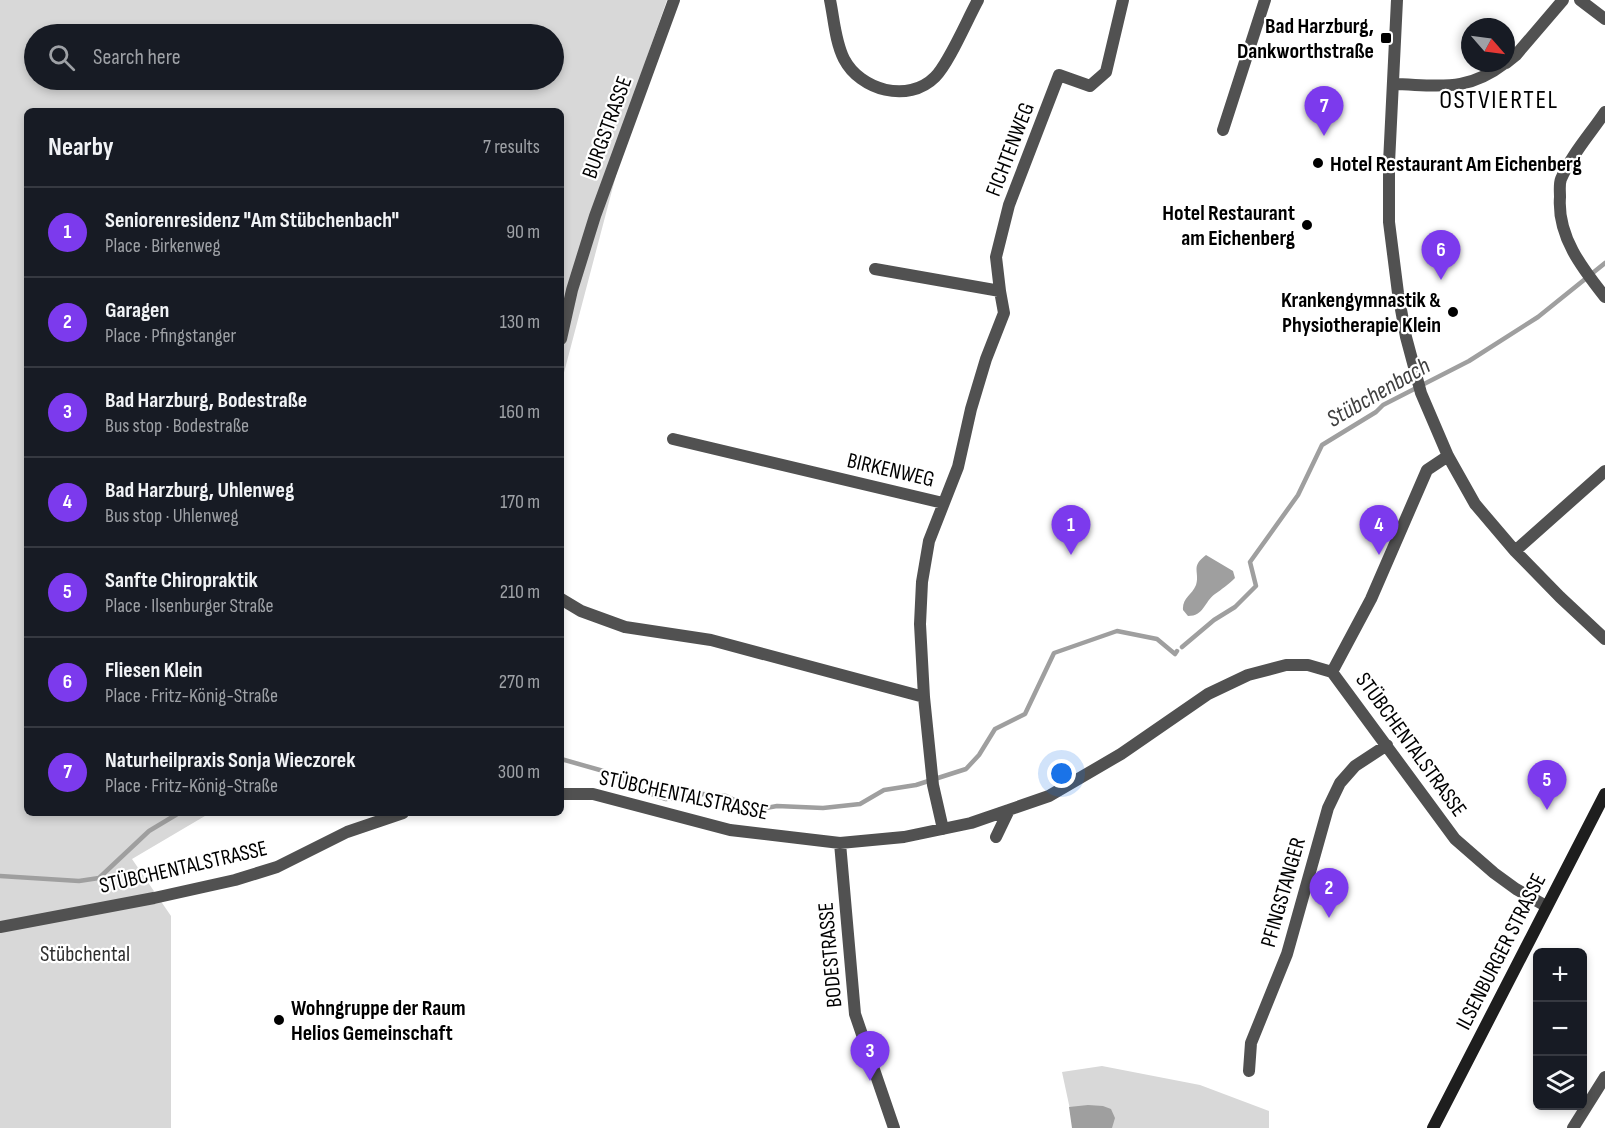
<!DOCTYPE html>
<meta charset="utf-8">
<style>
:root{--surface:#171b24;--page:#242831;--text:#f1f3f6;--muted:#9ea1a6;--line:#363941;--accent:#7c3aed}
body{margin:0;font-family:"Sofia Sans Condensed",sans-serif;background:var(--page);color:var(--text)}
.controls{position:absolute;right:18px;bottom:18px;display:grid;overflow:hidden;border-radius:9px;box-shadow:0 3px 9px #0003}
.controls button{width:54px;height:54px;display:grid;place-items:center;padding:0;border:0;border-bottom:2px solid var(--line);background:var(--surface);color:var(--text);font:30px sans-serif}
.compass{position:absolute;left:1461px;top:18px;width:54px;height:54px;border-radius:50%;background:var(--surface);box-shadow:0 3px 9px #0003;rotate:118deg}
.you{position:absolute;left:1062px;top:774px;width:21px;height:21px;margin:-15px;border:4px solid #fff;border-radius:50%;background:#1a73e8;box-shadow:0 0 0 9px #1a73e833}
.badge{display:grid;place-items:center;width:39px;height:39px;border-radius:50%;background:var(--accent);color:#fff;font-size:20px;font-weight:700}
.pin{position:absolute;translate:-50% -50px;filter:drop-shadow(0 2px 3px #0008)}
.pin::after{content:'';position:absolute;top:32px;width:21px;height:18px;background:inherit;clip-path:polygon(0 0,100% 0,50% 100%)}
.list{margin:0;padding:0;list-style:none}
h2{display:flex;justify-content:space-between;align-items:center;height:78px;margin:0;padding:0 24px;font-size:26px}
h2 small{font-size:20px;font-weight:400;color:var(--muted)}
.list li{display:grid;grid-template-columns:39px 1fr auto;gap:18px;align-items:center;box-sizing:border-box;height:90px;padding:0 24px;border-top:2px solid var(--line)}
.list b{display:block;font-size:22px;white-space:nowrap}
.list p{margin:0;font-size:20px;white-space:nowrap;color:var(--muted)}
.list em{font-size:20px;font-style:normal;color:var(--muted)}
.icon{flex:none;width:33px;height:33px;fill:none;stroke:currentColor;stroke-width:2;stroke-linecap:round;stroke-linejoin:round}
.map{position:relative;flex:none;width:1605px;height:1128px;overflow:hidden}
.search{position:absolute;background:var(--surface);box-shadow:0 3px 9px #0003;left:24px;top:24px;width:540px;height:66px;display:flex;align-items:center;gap:15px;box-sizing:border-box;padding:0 21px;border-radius:33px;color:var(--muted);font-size:22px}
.panel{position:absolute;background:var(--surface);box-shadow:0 3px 9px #0003;left:24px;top:108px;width:540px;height:708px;border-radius:9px}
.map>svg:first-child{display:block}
</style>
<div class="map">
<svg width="1605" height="1128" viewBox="0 0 1605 1128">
<rect width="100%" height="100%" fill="#fff"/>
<!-- green -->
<path fill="#d8d8d8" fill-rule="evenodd" d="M0,0H667L648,54L561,384V111H27V813H210L132,859L171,916V1128H0ZM34,34H554V80H34Z
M1102,1066L1200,1085L1269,1111V1128H1074L1062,1072Z"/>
<!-- water -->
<path fill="#9f9f9f" d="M1206,555L1233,571L1235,578C1228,585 1222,589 1215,594C1204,602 1204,616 1188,616L1183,610C1182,598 1192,595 1196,585C1200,571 1190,567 1206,555Z
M1088,1105L1103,1106L1111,1109L1115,1118L1112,1128H1072L1069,1107Z"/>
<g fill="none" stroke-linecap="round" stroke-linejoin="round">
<!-- stream -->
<path stroke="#9f9f9f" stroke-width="4.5" d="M1182,647L1214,620L1235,607L1256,586L1250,562L1298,495L1322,445L1376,412L1383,405L1469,361L1538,317L1605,263
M561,759L614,774L640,790L666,799L703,794L726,796L755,810L777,806L823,808L860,804L884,790L916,785L966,769L979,755L995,729L1025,714L1054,653L1117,631L1157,639L1175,654L1177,651
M0,876L79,881L99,878L149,831L179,813"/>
<!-- street -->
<path stroke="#515151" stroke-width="12" d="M830,0C834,19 835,41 844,59C860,90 908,104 935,77C949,63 967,20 978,0
M1397,0L1389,163V222L1398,293L1406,337L1421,393L1448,456L1475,504L1515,551L1560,597L1605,639
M1580,0L1605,19
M1506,63L1516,55L1563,0
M1393,84C1439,85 1466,93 1505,63
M1605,112C1591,133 1571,155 1561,179C1559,184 1560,191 1560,197C1557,236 1582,268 1605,297
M1223,130L1265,0
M875,269L1000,291L1004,313L986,359L971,409L958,467L929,541L922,582L920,624L924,697L933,785L943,829
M1000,291L996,257L1009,205L1059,75L1090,86L1106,72L1123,0
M561,339L572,290L595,216L674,0
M673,439L943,503
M1515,551L1605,471
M561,599L581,611L625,627L711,640L924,697
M1332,672L1371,599L1427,470L1448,456
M561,794H593L730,830L840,843L904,837L971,823L1049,796L1121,754L1208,694L1248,675L1286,665H1308L1332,672L1455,839L1494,873L1516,889L1546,906
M996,837L1009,810
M840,843L855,1014L894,1128
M0,927L154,898L235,880L277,867L347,832L403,813
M1249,1071L1251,1043L1287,954L1328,808L1340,783L1355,766L1387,745
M1573,1128L1605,1077"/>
<!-- secondary -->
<path stroke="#1e1e1e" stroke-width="12" d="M1433,1128L1605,794"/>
</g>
<!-- markers -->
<g fill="#000" stroke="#fff" stroke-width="2">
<rect x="1380" y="32" width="12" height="12" rx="3"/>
<circle cx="1318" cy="163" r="6"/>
<circle cx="1307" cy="225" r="6"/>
<circle cx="1453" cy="312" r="6"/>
<circle cx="279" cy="1020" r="6"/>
</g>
<g text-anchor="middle" stroke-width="4.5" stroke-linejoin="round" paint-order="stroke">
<!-- poi labels -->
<g font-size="22" font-weight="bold" fill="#000" stroke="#fff" text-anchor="end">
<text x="1374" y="33">Bad Harzburg,<tspan x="1374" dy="25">Dankworthstraße</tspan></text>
<text x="1330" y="171" text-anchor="start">Hotel Restaurant Am Eichenberg</text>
<text x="1295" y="220">Hotel Restaurant<tspan x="1295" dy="25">am Eichenberg</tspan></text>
<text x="1441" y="307">Krankengymnastik &amp;<tspan x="1441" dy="25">Physiotherapie Klein</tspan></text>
<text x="291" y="1015" text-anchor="start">Wohngruppe der Raum<tspan x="291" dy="25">Helios Gemeinschaft</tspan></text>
</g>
<!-- street labels -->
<g font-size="22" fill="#000" stroke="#fff">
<text transform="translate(606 127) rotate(-70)" y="8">BURGSTRASSE</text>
<text transform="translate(1009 149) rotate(-69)" y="8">FICHTENWEG</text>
<text transform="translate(891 469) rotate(13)" y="8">BIRKENWEG</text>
<text transform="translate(1412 744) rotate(54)" y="8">STÜBCHENTALSTRASSE</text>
<text transform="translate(684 794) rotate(12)" y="8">STÜBCHENTALSTRASSE</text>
<text transform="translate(183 866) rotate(-13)" y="8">STÜBCHENTALSTRASSE</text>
<text transform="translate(1282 892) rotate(-74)" y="8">PFINGSTANGER</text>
<text transform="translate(1500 951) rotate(-63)" y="8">ILSENBURGER STRASSE</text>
<text transform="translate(829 955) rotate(-95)" y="8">BODESTRASSE</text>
</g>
<!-- park labels -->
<g font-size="22" fill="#2f2f2f" stroke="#fff">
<text x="85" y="961">Stübchental</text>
</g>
<!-- water labels -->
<g font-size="24" font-style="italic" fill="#404040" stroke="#fff">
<text transform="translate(1378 392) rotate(-30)" y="8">Stübchenbach</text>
</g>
<!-- quarter labels -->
<g font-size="26" letter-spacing="1.5" fill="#000" stroke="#fff">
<text x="1499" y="108">OSTVIERTEL</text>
</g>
</g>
</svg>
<div class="controls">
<button>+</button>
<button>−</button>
<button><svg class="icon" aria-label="layers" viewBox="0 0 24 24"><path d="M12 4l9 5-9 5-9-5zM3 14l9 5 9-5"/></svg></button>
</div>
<svg class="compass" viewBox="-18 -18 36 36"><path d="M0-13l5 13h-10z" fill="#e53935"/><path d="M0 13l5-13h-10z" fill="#9ea1a6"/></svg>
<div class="you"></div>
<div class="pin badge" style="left:1071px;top:555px">1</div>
<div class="pin badge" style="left:1329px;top:918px">2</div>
<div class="pin badge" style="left:870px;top:1081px">3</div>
<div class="pin badge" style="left:1379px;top:555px">4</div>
<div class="pin badge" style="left:1547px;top:810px">5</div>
<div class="pin badge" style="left:1441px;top:280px">6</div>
<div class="pin badge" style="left:1324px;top:136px">7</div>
<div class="search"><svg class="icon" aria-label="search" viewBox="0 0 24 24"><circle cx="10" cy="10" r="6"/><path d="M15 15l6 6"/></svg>Search here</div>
<section class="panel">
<h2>Nearby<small>7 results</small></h2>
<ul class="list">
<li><span class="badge">1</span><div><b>Seniorenresidenz &quot;Am Stübchenbach&quot;</b><p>Place · Birkenweg</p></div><em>90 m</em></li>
<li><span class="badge">2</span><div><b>Garagen</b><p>Place · Pfingstanger</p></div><em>130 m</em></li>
<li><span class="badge">3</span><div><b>Bad Harzburg, Bodestraße</b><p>Bus stop · Bodestraße</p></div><em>160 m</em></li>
<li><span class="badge">4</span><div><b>Bad Harzburg, Uhlenweg</b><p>Bus stop · Uhlenweg</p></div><em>170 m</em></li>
<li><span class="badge">5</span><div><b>Sanfte Chiropraktik</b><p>Place · Ilsenburger Straße</p></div><em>210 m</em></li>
<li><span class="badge">6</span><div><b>Fliesen Klein</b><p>Place · Fritz-König-Straße</p></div><em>270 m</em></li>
<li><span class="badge">7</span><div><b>Naturheilpraxis Sonja Wieczorek</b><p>Place · Fritz-König-Straße</p></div><em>300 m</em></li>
</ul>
</section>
</div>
